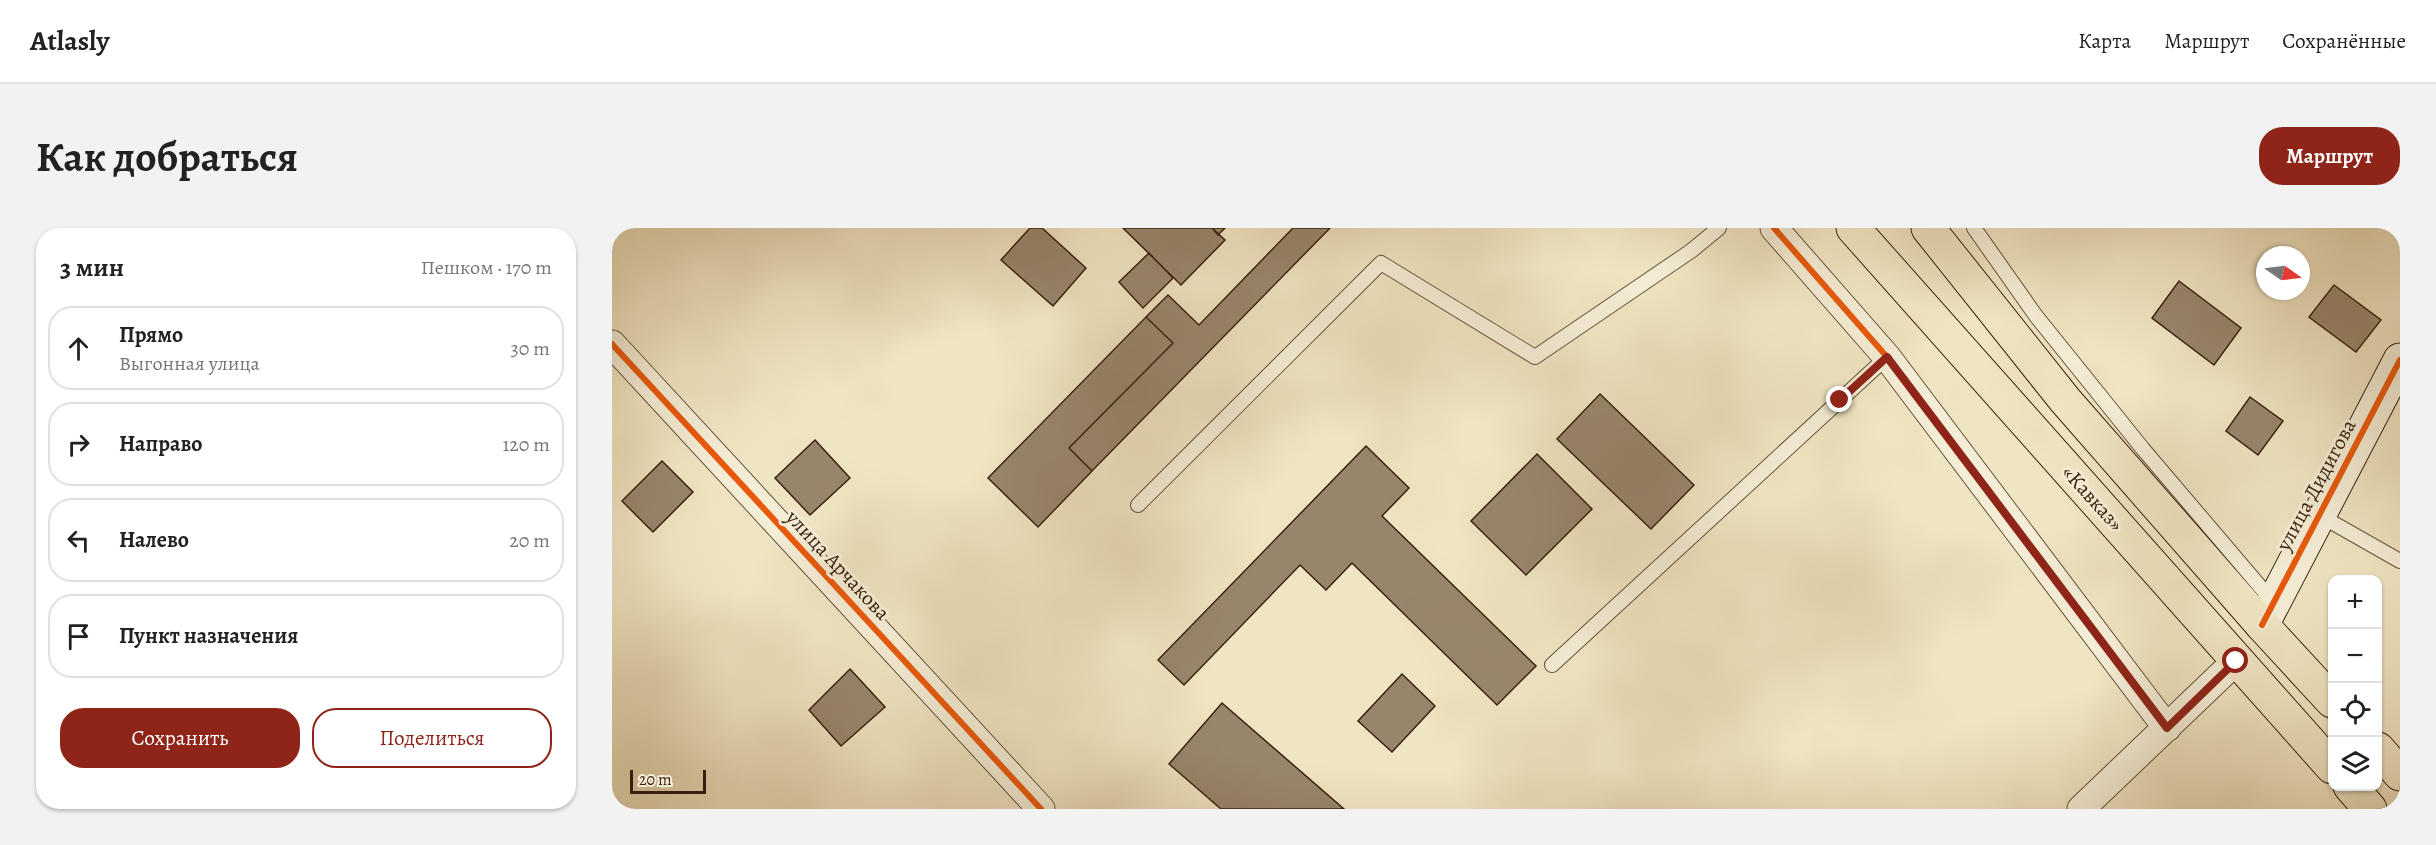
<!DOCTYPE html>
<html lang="ru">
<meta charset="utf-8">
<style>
:root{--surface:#fff;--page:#f2f2f2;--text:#222;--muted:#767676;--line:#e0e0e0;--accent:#8f2418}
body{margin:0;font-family:Alegreya,serif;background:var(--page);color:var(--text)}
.controls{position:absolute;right:18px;bottom:18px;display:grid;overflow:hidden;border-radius:12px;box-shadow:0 2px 4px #0004}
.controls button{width:54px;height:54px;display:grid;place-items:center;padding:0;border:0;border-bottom:2px solid var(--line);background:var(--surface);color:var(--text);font:30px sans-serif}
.compass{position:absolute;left:1644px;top:18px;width:54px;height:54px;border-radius:50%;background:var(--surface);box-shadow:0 2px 4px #0004;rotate:104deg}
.scale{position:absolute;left:18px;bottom:15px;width:76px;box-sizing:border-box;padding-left:6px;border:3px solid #39200e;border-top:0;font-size:16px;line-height:21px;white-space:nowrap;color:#39200e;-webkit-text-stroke:4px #f5eed7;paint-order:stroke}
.stop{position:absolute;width:18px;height:18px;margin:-14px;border:4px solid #8f2418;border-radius:50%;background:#fff}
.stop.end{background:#8f2418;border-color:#fff;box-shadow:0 2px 6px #0008}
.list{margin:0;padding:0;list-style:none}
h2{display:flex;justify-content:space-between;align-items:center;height:78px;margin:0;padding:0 24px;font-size:26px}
h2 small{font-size:20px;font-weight:400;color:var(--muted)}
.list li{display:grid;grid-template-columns:39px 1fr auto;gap:18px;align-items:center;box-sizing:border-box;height:84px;margin:0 12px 12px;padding:0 12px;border:2px solid var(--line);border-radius:24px}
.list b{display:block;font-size:22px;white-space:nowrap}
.list p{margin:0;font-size:20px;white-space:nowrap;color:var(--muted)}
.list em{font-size:20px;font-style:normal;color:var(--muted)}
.actions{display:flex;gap:12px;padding:18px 24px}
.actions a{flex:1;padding:14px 0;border:2px solid var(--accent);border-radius:24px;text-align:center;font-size:21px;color:var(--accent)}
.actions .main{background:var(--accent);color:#fff}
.icon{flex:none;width:33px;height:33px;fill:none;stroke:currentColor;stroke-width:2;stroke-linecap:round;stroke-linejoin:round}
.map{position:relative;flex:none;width:1788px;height:581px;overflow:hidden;border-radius:24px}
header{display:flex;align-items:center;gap:36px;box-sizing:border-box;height:84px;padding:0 30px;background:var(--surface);border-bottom:2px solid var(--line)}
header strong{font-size:28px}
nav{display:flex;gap:33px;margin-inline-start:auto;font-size:21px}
.intro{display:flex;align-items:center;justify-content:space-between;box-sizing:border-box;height:144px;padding:0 36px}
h1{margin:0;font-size:42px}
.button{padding:15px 27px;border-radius:24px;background:var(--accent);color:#fff;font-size:21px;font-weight:700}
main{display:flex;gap:36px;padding:0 36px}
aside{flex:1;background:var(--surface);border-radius:24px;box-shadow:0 2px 4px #0004}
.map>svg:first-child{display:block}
</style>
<header>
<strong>Atlasly</strong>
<nav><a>Карта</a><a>Маршрут</a><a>Сохранённые</a></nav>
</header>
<div class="intro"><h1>Как добраться</h1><a class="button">Маршрут</a></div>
<main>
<aside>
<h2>3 мин<small>Пешком · 170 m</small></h2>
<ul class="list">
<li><svg class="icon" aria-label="ahead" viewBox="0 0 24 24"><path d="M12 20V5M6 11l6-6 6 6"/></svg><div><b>Прямо</b><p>Выгонная улица</p></div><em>30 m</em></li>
<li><svg class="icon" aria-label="right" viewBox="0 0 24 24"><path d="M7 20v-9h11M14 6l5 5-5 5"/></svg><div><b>Направо</b></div><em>120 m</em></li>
<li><svg class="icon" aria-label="left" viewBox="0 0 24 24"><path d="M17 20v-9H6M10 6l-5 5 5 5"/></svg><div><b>Налево</b></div><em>20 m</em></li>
<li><svg class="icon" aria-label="arrive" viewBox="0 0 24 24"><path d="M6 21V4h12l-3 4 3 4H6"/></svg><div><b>Пункт назначения</b></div></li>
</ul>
<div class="actions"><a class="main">Сохранить</a><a>Поделиться</a></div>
</aside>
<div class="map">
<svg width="1788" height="581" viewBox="0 0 1788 581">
<rect width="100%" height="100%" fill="#f0e5c2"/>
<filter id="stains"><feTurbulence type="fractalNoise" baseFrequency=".00333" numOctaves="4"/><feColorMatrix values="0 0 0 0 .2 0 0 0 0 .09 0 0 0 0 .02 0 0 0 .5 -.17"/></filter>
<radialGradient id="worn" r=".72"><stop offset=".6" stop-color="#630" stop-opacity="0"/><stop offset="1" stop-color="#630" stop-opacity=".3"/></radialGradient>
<!-- building -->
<path fill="#98866c" stroke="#39200e" stroke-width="1.5" d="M418,0H430L474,40L441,78L389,32Z
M511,0H600L613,12L569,57Z
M600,0H613L606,7Z
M681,0H718L480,243L457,220L561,115L534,89L556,67L587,97Z
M1775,0H1788V9Z
M537,25L561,50L531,80L507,54Z
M1567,53L1629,100L1602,137L1540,90Z
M1722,57L1769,92L1744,124L1697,89Z
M534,89L561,115L457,220L480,243L426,299L376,250Z
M988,166L1082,257L1039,301L945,211Z
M1638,169L1671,193L1646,227L1614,203Z
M203,212L238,250L198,287L163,250Z
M754,218L797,260L770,288L924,438L885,477L740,335L714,362L688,337L572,457L546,432Z
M925,226L980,281L914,347L859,293Z
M50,233L81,264L41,304L10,273Z
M238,441L273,479L229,518L197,482Z
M790,446L823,478L780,524L746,493Z
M610,475L732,581H609L557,536Z"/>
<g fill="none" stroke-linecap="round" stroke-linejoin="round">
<defs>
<path id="lane" d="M1362,0L1424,88L1531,221L1662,375
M526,277L769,35L923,129L1079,23L1107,0
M1707,287L1788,333
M940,437L1275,129"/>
<path id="street" d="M1162,0L1275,129L1555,500
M0,116L429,581
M1469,581L1624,433"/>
<path id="secondary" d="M1650,397L1788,132"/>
<path id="highway" d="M1241,0L1720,539
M1316,0L1453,172L1650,397L1720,473
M1766,521L1788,546
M1738,558L1758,581"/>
</defs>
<!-- lane casing -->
<use href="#lane" stroke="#67513b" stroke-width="16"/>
<!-- street casing -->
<use href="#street" stroke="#67513b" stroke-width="29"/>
<!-- secondary casing -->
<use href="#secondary" stroke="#39200e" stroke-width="35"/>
<!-- highway casing -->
<use href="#highway" stroke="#39200e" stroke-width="35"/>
<!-- lane -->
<use href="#lane" stroke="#f5eed7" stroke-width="14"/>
<!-- street -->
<use href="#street" stroke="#f5eed7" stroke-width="27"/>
<!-- secondary -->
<use href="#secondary" stroke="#f5eed7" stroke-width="33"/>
<!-- highway -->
<use href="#highway" stroke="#f0e5c2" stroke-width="33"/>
<defs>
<path id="cycleway" d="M1162,0L1275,129L1555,500
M0,116L429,581
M1650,397L1788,132"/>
</defs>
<!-- cycleway casing -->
<use href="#cycleway" stroke="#f5eed7" stroke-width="10"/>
<!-- cycleway -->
<use href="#cycleway" stroke="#e8590c" stroke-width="6"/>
</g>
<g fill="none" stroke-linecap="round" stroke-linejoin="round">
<!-- route -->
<path stroke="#8f2418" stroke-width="8" d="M1228,172L1275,129L1555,500L1624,433"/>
</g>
<g text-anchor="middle" stroke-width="6" stroke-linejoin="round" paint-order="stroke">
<!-- street labels -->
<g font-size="21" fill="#39200e" stroke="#f5eed7">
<text transform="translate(1704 257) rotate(-62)" y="7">улица Дидигова</text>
<text transform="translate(1481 270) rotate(48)" y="7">«Кавказ»</text>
<text transform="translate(226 337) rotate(47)" y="7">улица Арчакова</text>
</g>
</g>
<rect width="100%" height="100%" filter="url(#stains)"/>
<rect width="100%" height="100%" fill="url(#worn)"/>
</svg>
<div class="controls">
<button>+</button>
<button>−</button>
<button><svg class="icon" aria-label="locate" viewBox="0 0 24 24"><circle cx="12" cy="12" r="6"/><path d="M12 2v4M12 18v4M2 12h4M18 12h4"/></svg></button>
<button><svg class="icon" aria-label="layers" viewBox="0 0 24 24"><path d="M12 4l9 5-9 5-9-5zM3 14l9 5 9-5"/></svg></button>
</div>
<svg class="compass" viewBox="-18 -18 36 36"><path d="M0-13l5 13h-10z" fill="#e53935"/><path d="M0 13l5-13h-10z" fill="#767676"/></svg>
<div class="scale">20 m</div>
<div class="stop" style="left:1624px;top:433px"></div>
<div class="stop end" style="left:1228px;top:172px"></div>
</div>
</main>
